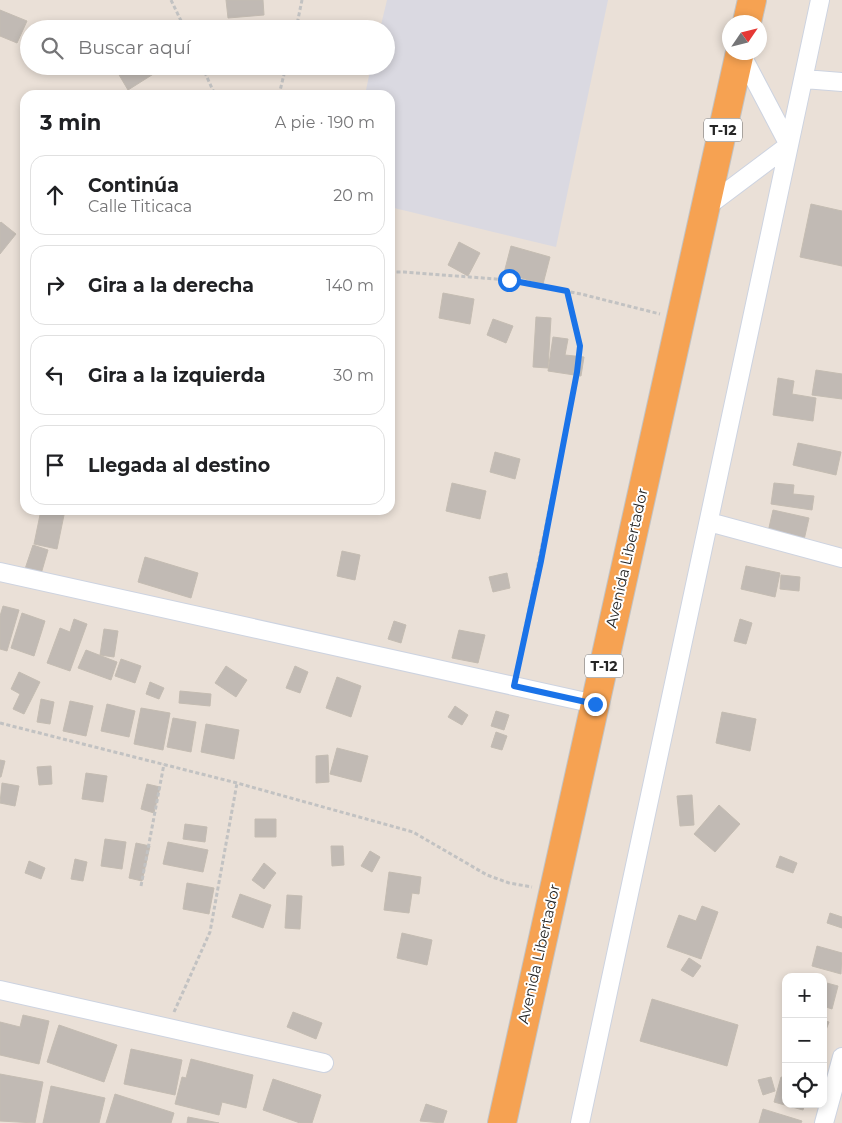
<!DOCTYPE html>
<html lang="es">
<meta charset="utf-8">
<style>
:root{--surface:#fff;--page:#f6f6f6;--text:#202124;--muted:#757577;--line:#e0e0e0}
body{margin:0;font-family:Montserrat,sans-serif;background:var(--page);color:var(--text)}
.controls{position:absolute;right:15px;bottom:15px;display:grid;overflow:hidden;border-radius:10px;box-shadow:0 2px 8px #0003}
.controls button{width:45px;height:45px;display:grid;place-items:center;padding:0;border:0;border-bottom:1px solid var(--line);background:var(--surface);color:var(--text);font:25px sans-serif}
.compass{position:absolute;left:722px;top:15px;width:45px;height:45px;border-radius:50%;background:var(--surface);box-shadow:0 2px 8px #0003;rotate:55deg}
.stop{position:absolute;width:15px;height:15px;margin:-11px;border:4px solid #1a73e8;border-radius:50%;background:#fff}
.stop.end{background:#1a73e8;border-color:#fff;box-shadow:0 1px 5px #0008}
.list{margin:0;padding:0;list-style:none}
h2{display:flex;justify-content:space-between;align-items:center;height:65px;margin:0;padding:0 20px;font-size:21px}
h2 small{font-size:16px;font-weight:400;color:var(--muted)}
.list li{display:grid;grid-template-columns:32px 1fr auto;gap:15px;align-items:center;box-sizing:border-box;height:80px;margin:0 10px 10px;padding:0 10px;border:1px solid var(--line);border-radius:15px}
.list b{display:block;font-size:19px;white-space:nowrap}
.list p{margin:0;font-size:16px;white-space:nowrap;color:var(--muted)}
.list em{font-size:16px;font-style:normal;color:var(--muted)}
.icon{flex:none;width:28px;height:28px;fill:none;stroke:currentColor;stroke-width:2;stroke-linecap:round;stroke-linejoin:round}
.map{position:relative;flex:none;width:842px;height:1123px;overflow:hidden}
.search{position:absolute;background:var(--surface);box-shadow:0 2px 8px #0003;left:20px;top:20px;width:375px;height:55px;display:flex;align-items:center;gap:12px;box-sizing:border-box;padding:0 18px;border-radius:28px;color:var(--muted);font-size:19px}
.panel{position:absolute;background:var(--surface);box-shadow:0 2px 8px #0003;left:20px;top:90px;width:375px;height:425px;border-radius:15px}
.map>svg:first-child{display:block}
</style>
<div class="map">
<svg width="842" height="1123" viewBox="0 0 842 1123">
<rect width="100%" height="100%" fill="#eae0d7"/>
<!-- industrial -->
<path fill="#dad9e1" d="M387,0H608L556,247L390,207V95H365L371,66H386V29H380Z"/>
<!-- building -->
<path fill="#c1bab4" stroke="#c4bcb2" d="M226,0H263L264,15L228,18Z
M0,10L27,21L17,43L0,36Z
M340,23L353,29H338Z
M118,66H150L155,73L128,90L115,68Z
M811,204L842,211V266L800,257Z
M1,222L16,234L0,254V223Z
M459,242L480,253L468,276L448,265Z
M511,246L550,257L543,284L504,273Z
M443,293L474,299L470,324L439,318Z
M536,317L551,318L548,368L533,367Z
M493,319L513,326L506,343L487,335Z
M553,337L568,339L565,355L584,357L581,376L548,371Z
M816,370L842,374V399L812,395Z
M778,378L794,381L792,394L816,398L813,421L773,415Z
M798,443L841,452L836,475L793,465Z
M495,452L520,459L515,479L490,472Z
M452,483L486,491L480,519L446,511Z
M774,483L794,485L793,494L814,496L812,510L771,504Z
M41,510L64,515L57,549L34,544Z
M773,510L809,518L804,540L768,532Z
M33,545L48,550L41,574L25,569Z
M342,551L360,555L355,580L337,576Z
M145,557L198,573L191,598L138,582Z
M746,566L780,573L775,597L741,589Z
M507,573L510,588L493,592L489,577Z
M781,575L800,577L799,591L780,589Z
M3,606L19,610L7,651L0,649V616Z
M22,613L45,621L34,656L11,648Z
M74,619L87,624L70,671L47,663L60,628L70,632Z
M740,619L752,623L746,644L734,641Z
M394,621L406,625L401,643L388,639Z
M104,629L118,631L114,657L100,655Z
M459,630L485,635L478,663L452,658Z
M86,650L117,662L111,680L78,668Z
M121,659L141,666L135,683L115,676Z
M226,666L247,680L236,697L215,683Z
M295,666L308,672L300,693L286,688Z
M19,672L40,682L24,714L13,709L20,694L11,689Z
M337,677L361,686L351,717L326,708Z
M150,682L164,688L159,699L146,694Z
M180,691L211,694L210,706L179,703Z
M41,699L54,702L50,724L37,722Z
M70,701L93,706L86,736L63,731Z
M107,704L135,711L129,737L101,731Z
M455,706L468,715L462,725L448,717Z
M141,708L170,713L163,750L134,744Z
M496,711L509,715L504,730L491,726Z
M722,712L756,719L750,751L716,743Z
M173,718L196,722L191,752L167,747Z
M206,724L239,730L234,759L201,752Z
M496,732L507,736L502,750L491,747Z
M337,748L368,756L361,782L330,774Z
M328,755L329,782L316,783V756Z
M0,760L5,761L1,777H0Z
M51,766L52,784L39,785L37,767Z
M86,773L107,776L103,802L82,799Z
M2,783L19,786L15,806L0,803Z
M147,784L160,787L154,813L141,809Z
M692,795L694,825L680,826L677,796Z
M719,805L740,824L715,852L694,834Z
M255,819H276V837H255Z
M185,824L207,827L205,842L183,839Z
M105,839L126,842L122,869L101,866Z
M168,842L208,850L203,872L163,864Z
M136,843L150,846L142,881L129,878Z
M331,846H343L344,865L332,866Z
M370,851L380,857L372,872L361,866Z
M780,856L797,863L793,873L776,867Z
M75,859L87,862L83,881L71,879Z
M29,861L45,868L41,879L25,873Z
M264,863L276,873L264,889L252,880Z
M389,872L421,877L419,894L412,893L409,913L384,910Z
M187,883L214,888L209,914L183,909Z
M240,894L271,905L263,928L232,917Z
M287,895L302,896L300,929L285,928Z
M702,906L718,912L701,959L667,947L679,915L696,921Z
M830,913L842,917V928L827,923Z
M402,933L432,940L427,965L397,958Z
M817,946L842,953L841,974L812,966Z
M689,958L701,966L693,977L681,970Z
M823,982L838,986L832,1009L823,1006Z
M652,999L738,1025L727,1066L640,1041Z
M293,1012L322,1023L316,1039L287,1027Z
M23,1015L49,1021L39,1064L0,1055V1022L20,1027Z
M823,1020L829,1022L823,1038Z
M59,1025L117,1045L104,1082L47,1062Z
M131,1049L182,1060L175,1095L124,1084Z
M191,1059L253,1075L246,1108L222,1102L219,1115L175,1104L182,1077L186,1078Z
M0,1074L43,1082L35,1123L0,1121Z
M771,1077L775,1091L763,1095L758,1080Z
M781,1077L786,1078V1104H805L803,1110L774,1102Z
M273,1079L321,1095L312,1123H300L263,1110Z
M51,1086L105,1098L99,1123H43Z
M115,1094L174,1113L171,1123H106Z
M426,1104L447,1111L443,1123L420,1121Z
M763,1109L802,1121L801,1123H759Z
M188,1117L219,1123H187Z"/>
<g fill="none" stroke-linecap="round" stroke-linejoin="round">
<defs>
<path id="minor" d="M804,79L842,82
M705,208L789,145L740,52
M709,522L842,558
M0,572L595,704
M0,990L324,1063
M580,1123L820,0
M824,1123L842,1057"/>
<path id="trunk" d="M747,22L752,0
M502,1123L740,52"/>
</defs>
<!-- minor casing -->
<use href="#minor" stroke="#cdd3e0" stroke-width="20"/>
<!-- trunk casing -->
<use href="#trunk" stroke="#c2c2c2" stroke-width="30"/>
<!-- path -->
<path stroke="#c2c2c2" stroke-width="3" stroke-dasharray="4 2.5" stroke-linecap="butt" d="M171,0L185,29
M296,29L302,0
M202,66L215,95
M279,95L286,66
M390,272H404L509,280L581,294L660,314
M517,668L577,372L580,346L567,291
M0,723L237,783L413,832L487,875L509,883L532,887
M141,886L164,764
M174,1012L210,932L237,783"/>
<!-- minor -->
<use href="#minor" stroke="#fff" stroke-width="18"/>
<!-- trunk -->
<use href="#trunk" stroke="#f6a252" stroke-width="28"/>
</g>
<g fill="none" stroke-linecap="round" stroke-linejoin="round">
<!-- route -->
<path stroke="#1a73e8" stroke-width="6" d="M509,280L567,291L580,346L577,372L541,561L514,686L595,704"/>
</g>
<g text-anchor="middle" stroke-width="4" stroke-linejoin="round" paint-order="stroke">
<!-- shield labels -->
<g fill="#fff" stroke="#676767" stroke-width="1">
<rect x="704" y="118.5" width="38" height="23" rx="4"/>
<rect x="585" y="654.5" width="38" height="23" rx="4"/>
</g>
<g font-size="14" font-weight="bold" fill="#262626">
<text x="723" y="135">T-12</text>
<text x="604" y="671">T-12</text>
</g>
<!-- street labels -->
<g font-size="15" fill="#262626" stroke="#fff">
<text transform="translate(627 558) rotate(-77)" y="5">Avenida Libertador</text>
<text transform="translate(539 954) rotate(-77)" y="5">Avenida Libertador</text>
</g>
</g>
</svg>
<div class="controls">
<button>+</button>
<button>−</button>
<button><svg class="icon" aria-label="locate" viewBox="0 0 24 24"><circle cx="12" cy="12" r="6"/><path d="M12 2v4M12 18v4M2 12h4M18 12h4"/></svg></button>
</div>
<svg class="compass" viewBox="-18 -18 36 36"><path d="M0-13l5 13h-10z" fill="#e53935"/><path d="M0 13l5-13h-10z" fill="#757577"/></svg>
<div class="stop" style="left:509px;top:280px"></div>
<div class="stop end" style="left:595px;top:704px"></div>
<div class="search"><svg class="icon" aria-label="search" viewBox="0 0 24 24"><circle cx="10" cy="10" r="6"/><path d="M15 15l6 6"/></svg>Buscar aquí</div>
<section class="panel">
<h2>3 min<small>A pie · 190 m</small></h2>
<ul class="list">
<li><svg class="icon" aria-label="ahead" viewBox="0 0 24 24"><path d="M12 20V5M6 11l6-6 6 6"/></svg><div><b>Continúa</b><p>Calle Titicaca</p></div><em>20 m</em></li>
<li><svg class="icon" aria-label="right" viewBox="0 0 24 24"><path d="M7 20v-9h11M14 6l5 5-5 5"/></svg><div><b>Gira a la derecha</b></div><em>140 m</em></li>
<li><svg class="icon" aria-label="left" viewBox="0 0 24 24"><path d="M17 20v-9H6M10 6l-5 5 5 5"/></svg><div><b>Gira a la izquierda</b></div><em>30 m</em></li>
<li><svg class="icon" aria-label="arrive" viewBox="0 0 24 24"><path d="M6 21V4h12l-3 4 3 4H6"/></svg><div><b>Llegada al destino</b></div></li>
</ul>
</section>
</div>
